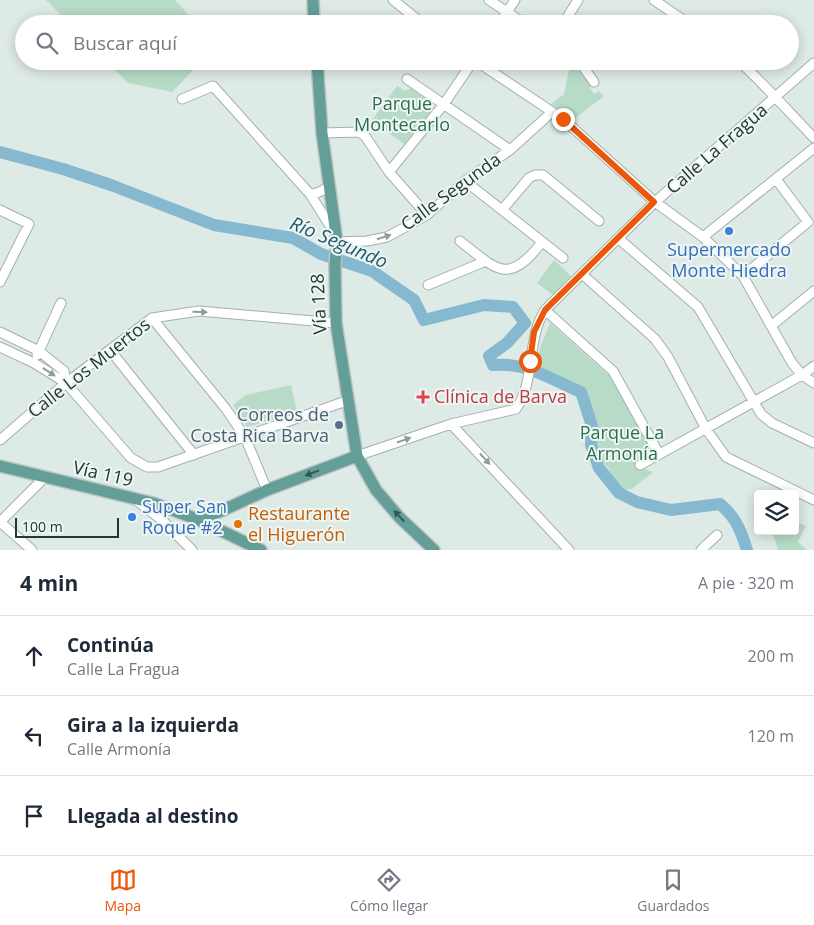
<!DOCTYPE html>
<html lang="es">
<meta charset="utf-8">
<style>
:root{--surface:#fff;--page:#f6f6f7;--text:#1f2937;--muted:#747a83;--line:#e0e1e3;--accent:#ea580c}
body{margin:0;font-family:"Open Sans",sans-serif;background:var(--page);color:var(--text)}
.controls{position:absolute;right:15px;bottom:15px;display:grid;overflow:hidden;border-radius:5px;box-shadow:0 2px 12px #0003}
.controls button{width:45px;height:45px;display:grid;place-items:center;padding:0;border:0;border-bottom:1px solid var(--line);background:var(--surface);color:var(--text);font:25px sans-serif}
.scale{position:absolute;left:15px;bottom:12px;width:104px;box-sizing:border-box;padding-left:5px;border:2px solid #203936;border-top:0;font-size:14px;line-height:18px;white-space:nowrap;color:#203936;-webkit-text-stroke:4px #eef6f3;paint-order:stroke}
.stop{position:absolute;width:15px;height:15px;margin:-11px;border:4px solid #ea580c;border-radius:50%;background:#fff}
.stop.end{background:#ea580c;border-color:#fff;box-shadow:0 1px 5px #0008}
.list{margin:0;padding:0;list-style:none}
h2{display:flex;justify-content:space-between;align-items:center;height:65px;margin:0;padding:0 20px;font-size:21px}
h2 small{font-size:16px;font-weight:400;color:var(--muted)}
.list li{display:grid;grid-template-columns:32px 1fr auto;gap:15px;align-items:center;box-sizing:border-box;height:80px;padding:0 20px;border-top:1px solid var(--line)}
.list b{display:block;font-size:19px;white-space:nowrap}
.list p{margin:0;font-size:16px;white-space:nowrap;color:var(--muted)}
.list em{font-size:16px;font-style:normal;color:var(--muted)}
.icon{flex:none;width:28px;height:28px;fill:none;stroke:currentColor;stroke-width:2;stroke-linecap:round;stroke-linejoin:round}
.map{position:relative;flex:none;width:814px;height:550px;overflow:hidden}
.search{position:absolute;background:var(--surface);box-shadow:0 2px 12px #0003;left:15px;right:15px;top:15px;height:55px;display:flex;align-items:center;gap:12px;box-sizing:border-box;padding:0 18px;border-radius:28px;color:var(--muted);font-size:19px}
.sheet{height:305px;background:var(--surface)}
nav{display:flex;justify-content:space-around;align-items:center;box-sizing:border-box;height:70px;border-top:1px solid var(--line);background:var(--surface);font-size:14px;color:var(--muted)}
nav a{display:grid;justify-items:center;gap:2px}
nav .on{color:var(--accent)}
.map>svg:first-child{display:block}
</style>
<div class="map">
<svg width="814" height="550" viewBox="0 0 814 550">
<rect width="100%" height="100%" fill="#deeae6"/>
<!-- green -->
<path fill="#b7dbc6" d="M46,0H175L197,24H70Z
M106,61H202L172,92L128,83Z
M571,61L591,81L590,88L594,94L599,91L604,96L574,119L551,104L564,94Z
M397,86L405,91L411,88L432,104L434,108L404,144L372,120Z
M554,260L571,276L553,295L537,283Z
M550,323L612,378L651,446L637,466L653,472L632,489L622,490L602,459L596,443L597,426L586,390L537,368L540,348Z
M291,385L297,412L247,427L233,405L246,395Z
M795,521L806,526L798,542L807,550H778L772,531H795Z"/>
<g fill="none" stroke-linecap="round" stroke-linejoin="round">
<!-- river -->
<path stroke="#86b9cf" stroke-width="12" d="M0,152L63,169L111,185L214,225L293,238L321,254L372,271L414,300L424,320L484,305L513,307L525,323L507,343L489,356L493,365C529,362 549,379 581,392L592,426L591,445L599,468L619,493L637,502L671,510L720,504C736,517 741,531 747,550"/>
<defs>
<path id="minor" d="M393,0L423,24
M489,0L525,24
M654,0L689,24
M302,24L314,16
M499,24L515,0
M563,24L578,0
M476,61L563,119L655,202L703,237L743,276L792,363L802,375L814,383
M579,61L594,82
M739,61C766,86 789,112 814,138
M407,79L510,150
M182,99L213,86L310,194L334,232
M322,133L359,132L365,136L389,172L427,215
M389,172L444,104L473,61
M465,181L563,258
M310,194L317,193L329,187
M0,210L29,224L0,282
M502,210L529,178L535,175H543L599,221
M703,237L814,148
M619,239L698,307L761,414L772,423L814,443
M460,241C497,270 508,286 542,242
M337,242L367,241L387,237L427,215L465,181L510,150L552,112
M583,275L655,339L668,357L706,429L726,457L814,500
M743,276L808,222L776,179
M428,285L486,261
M545,310L613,371L659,454
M152,318L226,409L245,437L267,490
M771,326L814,291
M0,332L39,351L64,371L66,383
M0,347L34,363L66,383L131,458L147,467H158L349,400
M110,350L194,455
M37,355L61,303
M451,424L569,550
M0,440L66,383L152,318L199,311L336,323
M357,456L451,424L516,409C536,380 526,340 545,310L655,202L814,63
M640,465L802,375L814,366
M136,500L163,521L192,550
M0,522L44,478
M0,522L32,550
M701,550L717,535"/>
<path id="major" d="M313,0L314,24
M317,61L322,133L337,242L335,264L336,323L357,456L376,490L399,517L434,550
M0,466L153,503L197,519L261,550
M197,519L219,512L267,490L357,456"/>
</defs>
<!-- minor casing -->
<use href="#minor" stroke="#a1b1ae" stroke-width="11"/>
<!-- major casing -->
<use href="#major" stroke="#bcc4c3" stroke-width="14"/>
<!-- minor -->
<use href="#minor" stroke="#fff" stroke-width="9"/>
<!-- major -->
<use href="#major" stroke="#639f98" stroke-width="11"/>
</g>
<!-- one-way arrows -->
<defs><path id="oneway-solid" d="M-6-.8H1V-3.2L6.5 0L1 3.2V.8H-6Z" transform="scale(1.25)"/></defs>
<g fill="#909c9a">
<use href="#oneway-solid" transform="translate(384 237) rotate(-18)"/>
<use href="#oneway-solid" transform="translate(200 312) rotate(1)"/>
<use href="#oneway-solid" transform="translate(49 372) rotate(33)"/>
<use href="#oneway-solid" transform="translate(404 440) rotate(-19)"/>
<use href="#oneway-solid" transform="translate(485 459) rotate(47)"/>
</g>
<g fill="#345853">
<use href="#oneway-solid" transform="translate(312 473) rotate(159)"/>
<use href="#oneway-solid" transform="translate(399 516) rotate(-133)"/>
</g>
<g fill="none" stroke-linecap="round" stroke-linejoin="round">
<!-- route -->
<path stroke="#ea580c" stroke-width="6" d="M530,361L534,332L545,310L654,202L563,119"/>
</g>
<!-- markers -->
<g fill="#3f7fe0" stroke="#eef6f3" stroke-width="2">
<circle cx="729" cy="231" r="5"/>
<circle cx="132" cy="517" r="5"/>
</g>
<path fill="#e0444e" stroke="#eef6f3" stroke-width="2" d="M420.5 389.5h5v5h5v5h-5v5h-5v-5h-5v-5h5z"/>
<circle fill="#5c6f8a" stroke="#eef6f3" stroke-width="2" cx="339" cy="425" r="5"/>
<circle fill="#e8710a" stroke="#eef6f3" stroke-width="2" cx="238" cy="524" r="5"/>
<g text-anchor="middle" stroke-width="4" stroke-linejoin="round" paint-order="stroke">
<!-- park labels -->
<g font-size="18" fill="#2b6f4f" stroke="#eef6f3">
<text x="402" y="110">Parque<tspan x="402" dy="21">Montecarlo</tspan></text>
<text x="622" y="439">Parque La<tspan x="622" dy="21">Armonía</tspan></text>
</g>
<!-- street labels -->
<g font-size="18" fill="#203936" stroke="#eef6f3">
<text transform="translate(717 149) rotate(-41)" y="6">Calle La Fragua</text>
<text transform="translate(451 192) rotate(-36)" y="6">Calle Segunda</text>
<text transform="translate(319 304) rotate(-93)" y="6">Vía 128</text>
<text transform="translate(89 368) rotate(-38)" y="6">Calle Los Muertos</text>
<text transform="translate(103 474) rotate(13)" y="6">Vía 119</text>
</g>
<!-- shop labels -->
<g font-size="18" fill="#366cbe" stroke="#eef6f3">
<text x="729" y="256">Supermercado<tspan x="729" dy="21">Monte Hiedra</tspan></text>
<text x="142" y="513" text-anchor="start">Super San<tspan x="142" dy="21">Roque #2</tspan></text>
</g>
<!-- health labels -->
<g font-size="18" fill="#be3a42" stroke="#eef6f3" text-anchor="start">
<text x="434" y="403">Clínica de Barva</text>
</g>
<!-- service labels -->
<g font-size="18" fill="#4e5e75" stroke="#eef6f3" text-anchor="end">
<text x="329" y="421">Correos de<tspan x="329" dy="21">Costa Rica Barva</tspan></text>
</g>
<!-- food labels -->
<g font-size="18" fill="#c56008" stroke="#eef6f3" text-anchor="start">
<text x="248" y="520">Restaurante<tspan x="248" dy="21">el Higuerón</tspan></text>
</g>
<!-- water labels -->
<g font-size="19" font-style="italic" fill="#1c5873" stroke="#eef6f3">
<text transform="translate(339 242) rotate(23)" y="7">Río Segundo</text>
</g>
</g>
</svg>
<div class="controls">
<button><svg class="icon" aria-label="layers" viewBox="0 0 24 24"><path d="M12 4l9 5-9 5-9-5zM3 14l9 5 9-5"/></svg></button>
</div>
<div class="scale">100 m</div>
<div class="stop" style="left:530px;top:361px"></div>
<div class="stop end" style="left:563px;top:119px"></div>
<div class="search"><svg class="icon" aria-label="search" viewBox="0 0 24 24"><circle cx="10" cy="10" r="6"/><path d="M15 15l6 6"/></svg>Buscar aquí</div>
</div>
<section class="sheet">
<h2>4 min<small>A pie · 320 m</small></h2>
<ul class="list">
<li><svg class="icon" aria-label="ahead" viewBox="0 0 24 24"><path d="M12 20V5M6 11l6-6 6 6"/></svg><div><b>Continúa</b><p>Calle La Fragua</p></div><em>200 m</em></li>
<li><svg class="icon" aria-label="left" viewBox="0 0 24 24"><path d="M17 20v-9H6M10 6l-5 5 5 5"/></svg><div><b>Gira a la izquierda</b><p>Calle Armonía</p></div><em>120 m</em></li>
<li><svg class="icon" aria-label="arrive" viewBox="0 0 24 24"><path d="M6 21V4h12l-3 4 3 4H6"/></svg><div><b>Llegada al destino</b></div></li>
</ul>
</section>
<nav>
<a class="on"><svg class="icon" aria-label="map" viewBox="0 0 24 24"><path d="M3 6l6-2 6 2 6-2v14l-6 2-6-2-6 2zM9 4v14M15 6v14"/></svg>Mapa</a>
<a><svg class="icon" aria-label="directions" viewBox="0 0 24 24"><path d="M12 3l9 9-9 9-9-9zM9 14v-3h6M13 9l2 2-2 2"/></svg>Cómo llegar</a>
<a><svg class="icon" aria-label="saved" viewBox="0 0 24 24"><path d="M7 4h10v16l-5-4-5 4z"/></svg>Guardados</a>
</nav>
